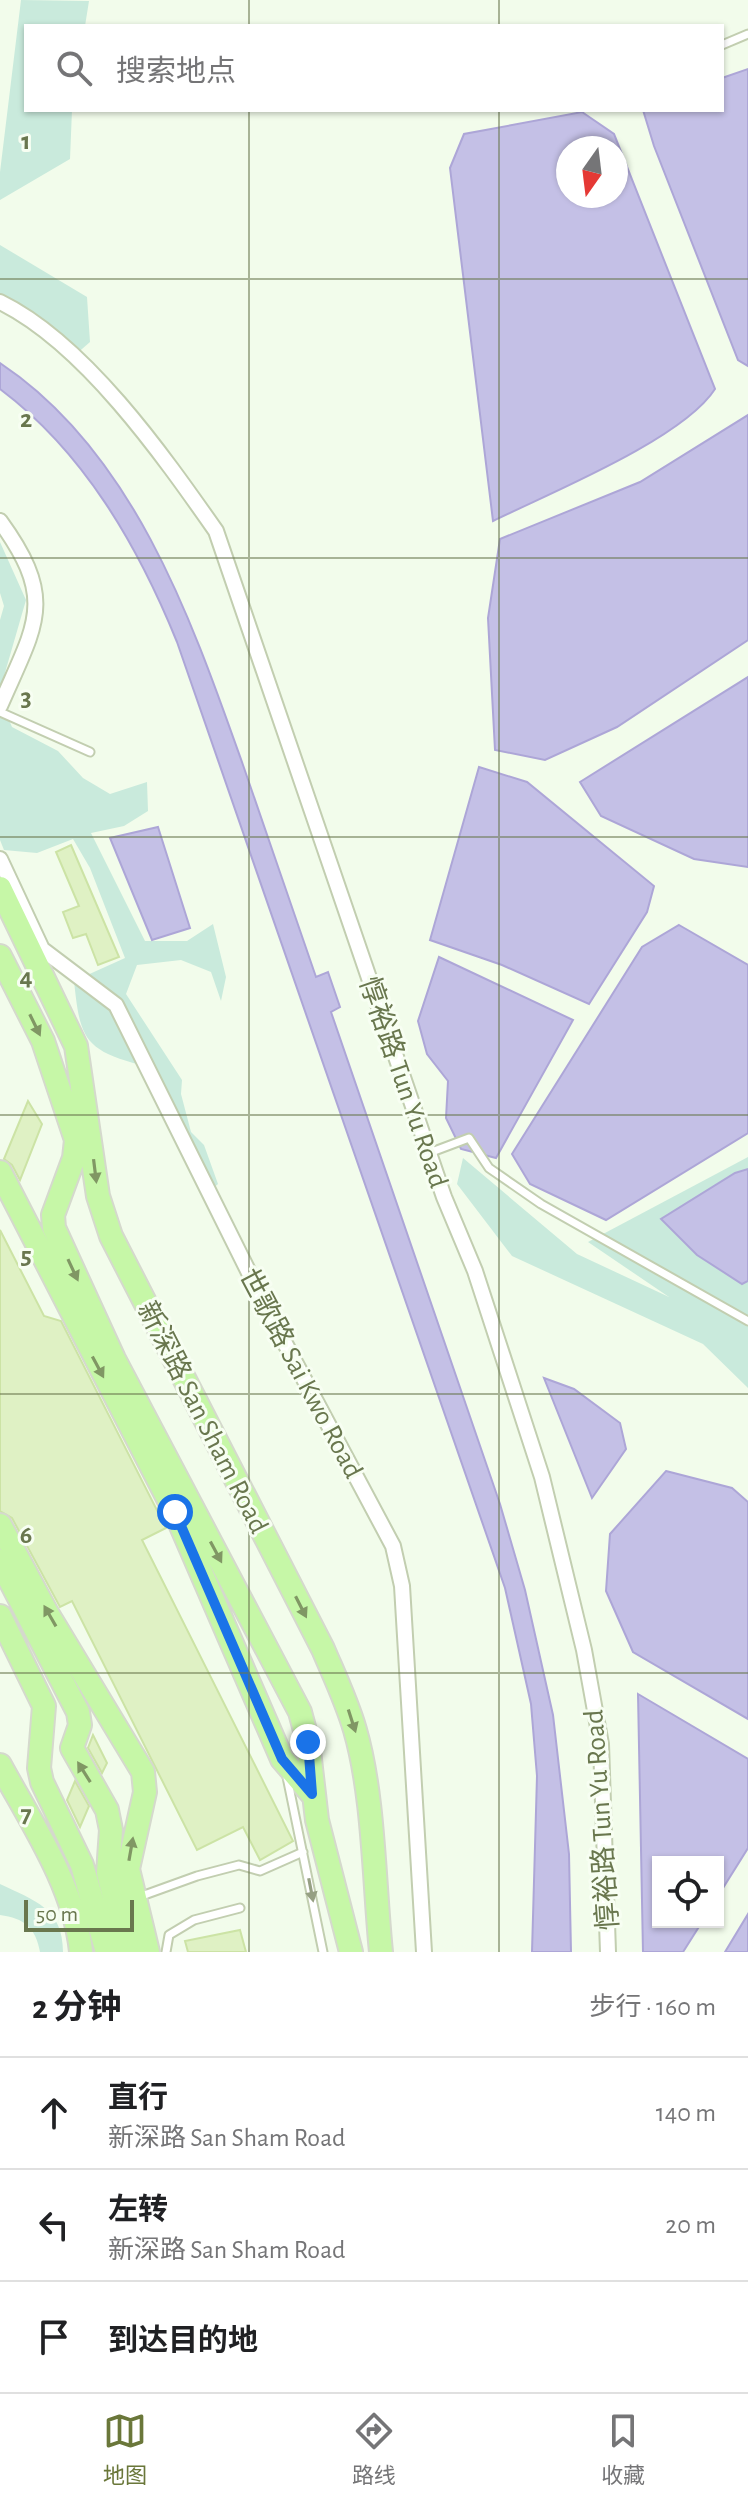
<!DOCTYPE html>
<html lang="zh">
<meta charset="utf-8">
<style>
:root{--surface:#fff;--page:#f6f6f6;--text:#202124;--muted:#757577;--line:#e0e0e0;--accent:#6a773a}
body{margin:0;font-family:"Alegreya Sans","Noto Sans SC",sans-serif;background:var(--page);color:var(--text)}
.controls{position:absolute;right:24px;bottom:24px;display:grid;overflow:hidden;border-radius:0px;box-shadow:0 2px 6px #0004}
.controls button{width:72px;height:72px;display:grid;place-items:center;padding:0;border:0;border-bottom:2px solid var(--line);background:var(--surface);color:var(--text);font:40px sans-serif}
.compass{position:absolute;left:556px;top:136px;width:72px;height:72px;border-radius:50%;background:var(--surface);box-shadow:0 2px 6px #0004;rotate:194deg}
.scale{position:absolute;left:24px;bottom:20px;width:110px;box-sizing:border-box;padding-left:8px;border:4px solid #69774e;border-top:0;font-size:22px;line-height:28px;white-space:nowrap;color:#69774e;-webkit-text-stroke:6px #f7fef2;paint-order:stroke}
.stop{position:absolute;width:24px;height:24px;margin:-18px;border:6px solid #1a73e8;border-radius:50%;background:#fff}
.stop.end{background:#1a73e8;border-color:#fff;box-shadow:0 2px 8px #0008}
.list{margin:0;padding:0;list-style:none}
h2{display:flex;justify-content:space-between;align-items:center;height:104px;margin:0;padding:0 32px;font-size:34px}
h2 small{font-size:26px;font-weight:400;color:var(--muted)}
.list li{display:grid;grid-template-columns:52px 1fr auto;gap:24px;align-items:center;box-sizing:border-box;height:112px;padding:0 32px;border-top:2px solid var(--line)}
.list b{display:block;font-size:30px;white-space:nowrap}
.list p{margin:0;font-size:26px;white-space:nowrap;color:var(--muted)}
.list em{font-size:26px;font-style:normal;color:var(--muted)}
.icon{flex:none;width:44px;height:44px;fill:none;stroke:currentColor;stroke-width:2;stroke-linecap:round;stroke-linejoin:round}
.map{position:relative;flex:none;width:748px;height:1952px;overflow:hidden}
.search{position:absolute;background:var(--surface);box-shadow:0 2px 6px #0004;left:24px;right:24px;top:24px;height:88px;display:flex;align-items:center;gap:20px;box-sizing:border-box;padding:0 28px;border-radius:0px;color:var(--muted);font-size:30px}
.sheet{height:440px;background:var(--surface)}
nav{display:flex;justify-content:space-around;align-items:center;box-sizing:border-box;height:112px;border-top:2px solid var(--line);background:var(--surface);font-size:22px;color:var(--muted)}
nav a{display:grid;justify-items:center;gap:4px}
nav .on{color:var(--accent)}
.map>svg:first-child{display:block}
</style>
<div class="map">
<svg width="748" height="1952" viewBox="0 0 748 1952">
<rect width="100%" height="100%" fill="#f2fceb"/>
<!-- green -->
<path fill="#c9eadc" d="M21,0L89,1L85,26H26V110H72L70,159L0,200V172Z
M0,245L87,297L90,342L74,356L52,346L45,324L0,311Z
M0,542L26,600L0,690V620L4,606L0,593Z
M0,699L12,727L58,751L83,778L110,794L147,782L148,811L124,826L91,833L145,941H187L213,924L226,977L221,1001L211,972L181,960L137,965L126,994L182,1080L181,1094L191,1132L204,1145L218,1184L205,1195L141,1065C83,1050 80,1037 74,981L125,958L90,868L73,839L37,853L4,850L0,840Z
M748,1157V1388L703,1344L512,1256L457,1184L463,1158L577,1254L669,1297L588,1242Z
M0,1884C35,1901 63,1908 63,1952H40C36,1928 24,1918 0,1915Z"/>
<!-- water -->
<path fill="#c4c0e6" stroke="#ada6d7" stroke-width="2" fill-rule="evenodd" d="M748,69V366L738,360L654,146L643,110H722V78Z
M582,112L614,134L715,389C683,439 550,493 493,521L450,168L464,134ZM568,148H616V196H568Z
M0,363C134,452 192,621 243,765C267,836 292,906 316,977L328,972L340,1007L331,1012L500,1504L525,1590L553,1715L569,1854L571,1952H532L537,1776L531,1704L505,1588L177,642C138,546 84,452 0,389Z
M748,415V640L617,727L545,760L495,750L488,618L500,539L640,482Z
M748,677V867L694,859L601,816L580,782Z
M479,767L527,782L654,886L647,912L589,1004L502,965L430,940Z
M158,827L190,928L152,940L110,838Z
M679,925L748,965V1133L606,1220L530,1184L512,1154L642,947Z
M439,957L573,1020L496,1158L461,1149L446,1118L448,1081L427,1054L418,1021Z
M748,1169V1281L742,1284L697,1255L661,1219L735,1173Z
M544,1378L574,1389L620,1423L626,1449L592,1498Z
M666,1471L732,1488L748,1502V1719L633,1652L606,1591L610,1534Z
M638,1694L748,1759V1848L718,1896V1862H658V1922H702L683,1952H643Z
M748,1914V1952H725Z"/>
<!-- building -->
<path fill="#dff1c4" stroke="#cce3a5" stroke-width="2" d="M71,845L119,957L98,965L86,934L73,938L63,912L79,906L56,852Z
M28,1101L42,1124L20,1180L12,1165L4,1159Z
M0,1230L44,1316L61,1321L166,1528L142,1540L293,1841L260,1860L243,1827L197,1850L72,1601L60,1607L12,1518L0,1511Z
M93,1735L107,1763L102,1773L88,1748Z
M75,1781L89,1806L80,1827L67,1800Z
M240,1930L246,1952H188L185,1941Z"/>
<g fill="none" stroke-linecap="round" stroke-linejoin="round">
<defs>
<path id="service" d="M722,45L748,34
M0,712L90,752
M429,1153L469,1138L489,1168L541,1204L748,1321
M287,1777L323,1952
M136,1898L197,1876L239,1865L260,1871L303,1852
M166,1952L169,1935L194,1920L240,1908"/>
<path id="minor" d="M0,302C84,343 162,454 216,531L444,1197L475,1271L542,1477L584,1650L601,1744L608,1952
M0,521C58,601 35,625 0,706
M0,859L42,949L116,1005L272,1319L393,1546L402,1586L424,1952"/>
<path id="primary" d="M0,888L76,1046L98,1196L111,1236L323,1649C334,1675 347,1702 355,1730C374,1795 374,1883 381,1952
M0,956L43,1041L76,1140L74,1158L53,1215L54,1228L114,1359L300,1712L308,1742L317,1820L351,1952
M0,1172L175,1512L282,1759L312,1794
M0,1525L47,1613L143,1772L145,1792L128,1869L148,1952
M0,1561L78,1712L80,1725L72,1748L107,1810L111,1830L108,1873L128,1952
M0,1616L44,1706L39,1768L42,1782L82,1865L107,1952
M0,1765C31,1822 75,1887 81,1952"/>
</defs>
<!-- service casing -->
<use href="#service" stroke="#c2ceb0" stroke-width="11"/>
<!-- minor casing -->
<use href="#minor" stroke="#c2ceb0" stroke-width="18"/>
<!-- primary casing -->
<use href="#primary" stroke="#d5d9cd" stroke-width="26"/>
<!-- service -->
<use href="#service" stroke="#fff" stroke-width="7"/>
<!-- minor -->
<use href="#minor" stroke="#fff" stroke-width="14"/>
<!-- primary -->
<use href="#primary" stroke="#c6f7a7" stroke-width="22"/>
</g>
<!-- one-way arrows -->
<defs><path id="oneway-solid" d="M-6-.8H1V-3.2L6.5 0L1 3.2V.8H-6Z" transform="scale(2)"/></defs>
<g fill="#809764">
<use href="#oneway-solid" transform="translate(35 1025) rotate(64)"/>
<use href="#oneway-solid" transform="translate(95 1171) rotate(83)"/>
<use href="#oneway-solid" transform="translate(73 1270) rotate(65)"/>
<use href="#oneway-solid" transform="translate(98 1367) rotate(62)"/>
<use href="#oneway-solid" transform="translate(216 1552) rotate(62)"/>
<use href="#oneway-solid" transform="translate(301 1607) rotate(63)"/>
<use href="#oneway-solid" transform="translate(50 1616) rotate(-120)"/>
<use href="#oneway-solid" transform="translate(352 1721) rotate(72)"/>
<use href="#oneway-solid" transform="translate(84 1772) rotate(-122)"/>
<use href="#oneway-solid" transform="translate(131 1849) rotate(-80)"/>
</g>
<use fill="#96a083" href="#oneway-solid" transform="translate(311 1890) rotate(79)"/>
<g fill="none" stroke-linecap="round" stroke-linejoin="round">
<!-- route -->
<path stroke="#1a73e8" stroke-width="10" d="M175,1512L282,1759L312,1794L308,1742"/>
</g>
<!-- grid -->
<path fill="none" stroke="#69774e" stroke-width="2" stroke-opacity="0.55" d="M249,0V26M499,0V26M249,110V1952M499,110V1952M0,279H748M0,558H748M0,837H748M0,1115H748M0,1394H748M0,1673H748"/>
<g text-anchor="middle" stroke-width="6" stroke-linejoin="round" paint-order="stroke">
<!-- street labels -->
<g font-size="28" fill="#69774e" stroke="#f7fef2">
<text transform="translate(405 1082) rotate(71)" y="10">惇裕路 Tun Yu Road</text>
<text transform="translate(302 1373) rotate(62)" y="10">世歌路 Sai Kwo Road</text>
<text transform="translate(204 1417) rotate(63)" y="10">新深路 San Sham Road</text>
<text transform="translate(600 1820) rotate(-94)" y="10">惇裕路 Tun Yu Road</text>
</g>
</g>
<g font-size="26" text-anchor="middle" font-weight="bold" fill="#69774e" stroke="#f7fef2" stroke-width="6" stroke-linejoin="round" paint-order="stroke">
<text x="26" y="149">1</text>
<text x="26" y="427">2</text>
<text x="26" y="706">3</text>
<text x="26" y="985">4</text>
<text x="26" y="1264">5</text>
<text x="26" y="1543">6</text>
<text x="26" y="1822">7</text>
</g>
</svg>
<div class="controls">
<button><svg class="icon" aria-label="locate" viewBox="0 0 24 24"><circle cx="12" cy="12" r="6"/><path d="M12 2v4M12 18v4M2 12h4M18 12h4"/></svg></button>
</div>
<svg class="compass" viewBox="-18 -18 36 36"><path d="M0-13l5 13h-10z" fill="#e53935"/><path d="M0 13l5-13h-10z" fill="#757577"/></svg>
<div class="scale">50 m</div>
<div class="stop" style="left:175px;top:1512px"></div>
<div class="stop end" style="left:308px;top:1742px"></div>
<div class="search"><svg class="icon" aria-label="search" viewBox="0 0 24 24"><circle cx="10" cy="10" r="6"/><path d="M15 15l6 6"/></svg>搜索地点</div>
</div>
<section class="sheet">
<h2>2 分钟<small>步行 · 160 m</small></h2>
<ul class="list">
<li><svg class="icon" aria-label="ahead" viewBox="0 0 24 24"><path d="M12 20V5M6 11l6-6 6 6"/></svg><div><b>直行</b><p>新深路 San Sham Road</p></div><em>140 m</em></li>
<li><svg class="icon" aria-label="left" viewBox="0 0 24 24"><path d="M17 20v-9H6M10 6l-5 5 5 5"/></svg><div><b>左转</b><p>新深路 San Sham Road</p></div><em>20 m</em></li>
<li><svg class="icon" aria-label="arrive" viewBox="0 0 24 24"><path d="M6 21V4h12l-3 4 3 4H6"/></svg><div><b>到达目的地</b></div></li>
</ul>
</section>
<nav>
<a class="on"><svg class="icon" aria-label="map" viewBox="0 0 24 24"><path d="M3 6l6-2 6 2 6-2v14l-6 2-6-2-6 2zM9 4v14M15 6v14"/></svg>地图</a>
<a><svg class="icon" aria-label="directions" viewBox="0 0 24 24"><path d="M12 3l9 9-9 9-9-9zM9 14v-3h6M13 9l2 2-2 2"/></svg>路线</a>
<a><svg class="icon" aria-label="saved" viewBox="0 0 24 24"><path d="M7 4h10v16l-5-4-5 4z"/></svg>收藏</a>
</nav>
